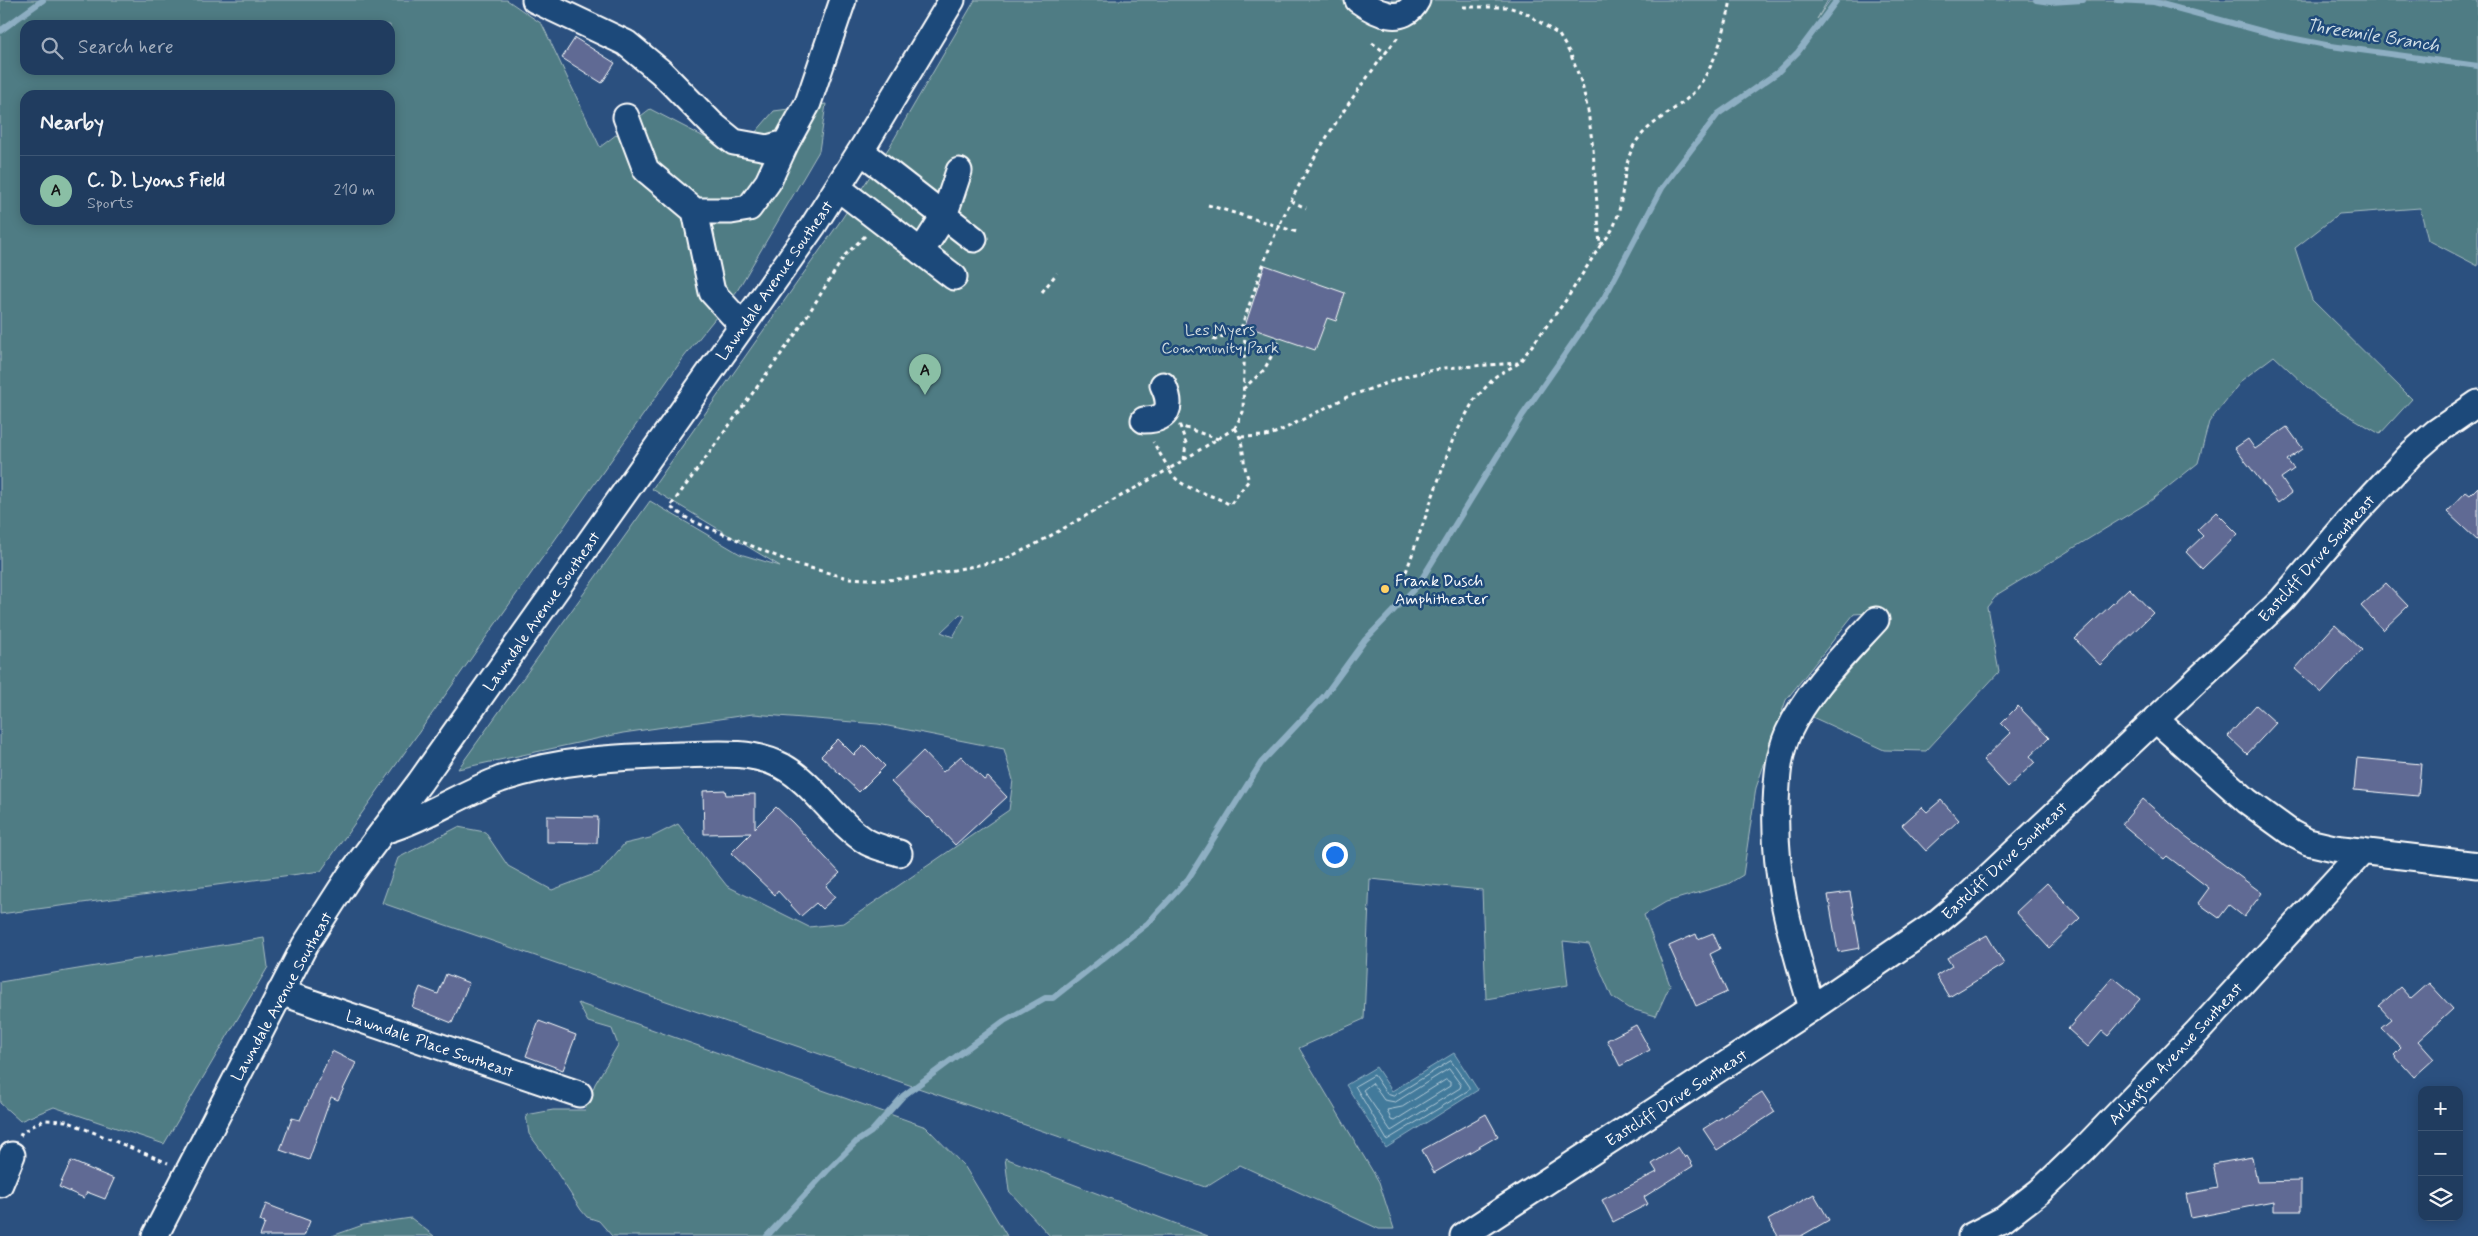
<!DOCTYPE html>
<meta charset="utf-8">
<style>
:root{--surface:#203c5f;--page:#2d4768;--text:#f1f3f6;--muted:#a2adbd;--line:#3d5674;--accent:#8abfa5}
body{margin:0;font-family:Mynerve,sans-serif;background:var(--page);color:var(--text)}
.controls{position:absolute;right:15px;bottom:15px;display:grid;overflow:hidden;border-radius:10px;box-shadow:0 2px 12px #0003}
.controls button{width:45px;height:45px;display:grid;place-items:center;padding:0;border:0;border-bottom:1px solid var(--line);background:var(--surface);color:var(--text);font:25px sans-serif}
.you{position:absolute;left:1334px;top:854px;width:18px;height:18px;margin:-12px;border:4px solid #fff;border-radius:50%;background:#1a73e8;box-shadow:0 0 0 8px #1a73e833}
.badge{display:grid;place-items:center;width:32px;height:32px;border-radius:50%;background:var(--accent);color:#111;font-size:16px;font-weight:700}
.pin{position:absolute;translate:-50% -41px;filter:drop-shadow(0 1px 2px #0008)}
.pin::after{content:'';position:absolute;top:26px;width:18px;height:15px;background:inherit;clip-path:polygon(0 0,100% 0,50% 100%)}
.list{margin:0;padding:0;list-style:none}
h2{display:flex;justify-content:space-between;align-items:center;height:65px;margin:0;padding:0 20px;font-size:21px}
h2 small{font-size:16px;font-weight:400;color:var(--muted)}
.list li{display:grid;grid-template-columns:32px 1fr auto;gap:15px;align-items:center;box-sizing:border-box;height:70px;padding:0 20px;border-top:1px solid var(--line)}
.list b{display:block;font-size:19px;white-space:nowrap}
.list p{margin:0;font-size:16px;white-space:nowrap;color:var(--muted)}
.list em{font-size:16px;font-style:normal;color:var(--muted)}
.icon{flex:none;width:28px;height:28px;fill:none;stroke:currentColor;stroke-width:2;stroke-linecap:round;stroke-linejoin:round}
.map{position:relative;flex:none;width:2478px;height:1236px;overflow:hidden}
.search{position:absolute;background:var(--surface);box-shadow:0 2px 12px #0003;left:20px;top:20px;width:375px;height:55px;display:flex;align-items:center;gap:12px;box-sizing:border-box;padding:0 18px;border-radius:15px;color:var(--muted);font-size:19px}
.panel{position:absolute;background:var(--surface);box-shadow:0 2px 12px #0003;left:20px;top:90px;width:375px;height:135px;border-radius:15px}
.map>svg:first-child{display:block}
</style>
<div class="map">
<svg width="2478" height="1236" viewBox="0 0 2478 1236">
<rect width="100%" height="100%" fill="#2b507f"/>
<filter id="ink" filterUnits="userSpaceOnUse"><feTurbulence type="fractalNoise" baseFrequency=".02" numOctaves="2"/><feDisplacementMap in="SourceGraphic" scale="10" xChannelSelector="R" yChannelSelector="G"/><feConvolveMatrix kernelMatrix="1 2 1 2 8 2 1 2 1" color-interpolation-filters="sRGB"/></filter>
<g filter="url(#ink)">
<!-- green -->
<path fill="#4f7b84" stroke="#a7bdc2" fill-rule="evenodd" d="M0,0H507L542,24L600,147L650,109L737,154L774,111L826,104L819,151L737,291L684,357L321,871L0,914ZM25,25H390V70H25ZM25,95H390V220H25Z
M975,0H1828L1817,19L1830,0H2478V266L2428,240L2420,208L2339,214L2295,248L2312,300L2412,399L2380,434L2319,398L2274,356L2242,380L2209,422L2198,463L2149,502L1998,594L1987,607L1999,672L1926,751L1884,750L1810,716L1882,633L1884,612L1854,614L1786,700L1756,788L1743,875L1728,884L1666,902L1644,915L1670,985L1656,1016L1628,1008L1612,997L1589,944L1563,941L1568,985L1486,999L1482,890L1370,879L1364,1019L1299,1048L1379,1182L1394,1229H1379L1240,1165L1205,1187L382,903L398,858L458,827L485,832L508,866L552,890L600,872L624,844L650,838L678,824L727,886L809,927L844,923L1009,810L1013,780L1004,749L878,724L753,714L623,733L458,769L650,501L740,554L780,566L652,489L839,223L890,146ZM960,614L965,616L953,637L941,632Z
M264,938L268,967L164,1144L54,1107L20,1121L0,1103V982Z
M578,1003L926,1127L965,1167L1007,1236H612L599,1221L587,1217L581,1210L552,1165L529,1134L526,1115L553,1110H585L595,1084L618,1045L612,1029L588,1022Z
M1005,1158L1208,1236H1050L1009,1191Z
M411,1218L434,1236H332L363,1225Z"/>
<!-- water -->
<path fill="#427a9b" stroke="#8eafc3" d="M1454,1053L1478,1090L1386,1148L1346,1085L1376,1067L1392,1091Z"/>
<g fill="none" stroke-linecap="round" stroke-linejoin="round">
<!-- shore -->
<path stroke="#b3cad7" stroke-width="1" d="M1451,1061L1469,1087V1090L1387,1140L1355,1086L1374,1075L1387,1094L1393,1096Z
M1449,1069L1461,1085L1460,1088L1391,1131L1363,1090L1372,1083L1384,1100L1395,1102Z
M1446,1080L1450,1082V1086L1394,1121L1391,1120L1387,1110L1402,1107Z"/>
<!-- stream -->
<path stroke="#8eafc3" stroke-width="6" d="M2036,0L2050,2L2083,0
M2117,0L2154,2L2276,35L2331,46L2478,66
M0,31L43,0
M767,1236L827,1171L856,1142L871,1132L903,1096L1004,1021L1045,998H1053L1148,923L1188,879L1261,763L1325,695L1365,640L1418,585L1522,416L1604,298L1662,188L1718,114L1777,73L1798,52L1837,0"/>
</g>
<!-- building -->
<path fill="#606b94" stroke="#fff" d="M575,38L615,63L602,83L562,58Z
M1265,265L1345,293L1336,321L1327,318L1315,350L1245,326Z
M2287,427L2303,449L2287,460L2294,469L2281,478L2291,493L2278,503L2235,448L2248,439L2255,449Z
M2478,487V541L2447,512L2466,492L2470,495Z
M2216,512L2238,534L2202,569L2186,552L2203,536L2197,530Z
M2386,583L2408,606L2383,630L2361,606Z
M2129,588L2153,613L2100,665L2075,639Z
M2335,625L2362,650L2322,693L2295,669Z
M2256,705L2276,723L2247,754L2228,736Z
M2018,706L2049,738L2030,756L2035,762L2008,787L1983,760L2011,733L2001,723Z
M838,739L854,755L864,745L885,766L859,792L821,756Z
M923,751L943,772L961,756L984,780L988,777L1007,797L955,845L929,817L928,818L891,782Z
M2357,758L2421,764L2418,796L2354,790Z
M725,790L726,795L755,794V828L776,807L792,822L840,873L826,886L835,897L822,909L816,903L801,916L778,891L775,895L731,853L751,833L704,834L703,791Z
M2143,799L2184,835L2262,893L2244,917L2229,905L2219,918L2198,903L2209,888L2167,856L2164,859L2122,824Z
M1941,800L1959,820L1926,851L1902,825L1922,807L1927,812Z
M547,816L598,817L597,843L547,842Z
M2047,883L2080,918L2049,948L2016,912Z
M1850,892L1860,948L1838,952L1828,895Z
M1713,933L1720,949L1710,954L1727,992L1696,1006L1669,946L1696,934L1698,939Z
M1987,935L2004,964L1949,997L1936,976L1952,966L1947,958Z
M446,974L469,983L452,1023L412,1007L420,987L438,994Z
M2113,977L2140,999L2108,1036L2102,1031L2088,1047L2068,1029Z
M2429,983L2453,1009L2418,1041L2434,1059L2414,1077L2394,1055L2401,1048L2381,1027L2391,1019L2379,1006L2400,987L2411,999Z
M539,1021L576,1035L563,1070L526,1056Z
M1636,1025L1650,1050L1620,1066L1607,1040Z
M332,1051L356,1063L338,1100L331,1097L309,1160L280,1150L292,1118L300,1120Z
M1762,1092L1775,1112L1717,1150L1703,1129Z
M1486,1114L1498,1136L1434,1173L1422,1150Z
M1678,1147L1685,1158L1687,1156L1693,1166L1644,1197L1648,1204L1613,1222L1602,1200L1657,1172L1652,1164Z
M2252,1157L2257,1182L2301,1181V1211H2274V1202L2191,1218L2186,1194L2218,1188L2213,1164Z
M71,1161L114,1179L105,1199L87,1192L84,1198L59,1187Z
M1814,1194L1829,1220L1801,1236H1778L1768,1220Z
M266,1204L310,1221L304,1236H260L265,1223L260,1221Z"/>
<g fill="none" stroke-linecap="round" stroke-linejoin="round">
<defs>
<path id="minor" d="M535,0L626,43L661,72L712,124L734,142L767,148L786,143L808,103L843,0
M1358,0C1376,13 1403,27 1417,0
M626,117L646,170L695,211H731L749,208L768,182L786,143
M861,151L974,239
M838,188L954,277
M695,211L712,292L742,325
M921,252L944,216L959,171
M1144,420C1169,420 1173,406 1163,385
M2155,719L2247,801L2291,833L2308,842L2334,848L2478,865
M383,831C425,819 460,794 501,779C561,759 619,757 681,755C714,754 751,750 782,766C815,784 835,822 867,842C876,847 889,850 899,853
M280,992L579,1094
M1812,1008C1791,936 1773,880 1776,804C1777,780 1778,756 1788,733C1808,690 1844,655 1876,620
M0,1184L12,1155
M155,1236L305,945L350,875L420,782L813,226L865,144L952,0
M1463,1236L1812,1008L1935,924L1965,899L2281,601L2354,515L2412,453L2436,432L2478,403
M1971,1236L2004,1219L2040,1191L2084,1149L2198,1031L2363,851"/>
</defs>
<!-- minor casing -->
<use href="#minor" stroke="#fff" stroke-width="29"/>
<!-- path -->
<path stroke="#fff" stroke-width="3" stroke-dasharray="4 4" stroke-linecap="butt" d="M1372,43L1386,53
M1291,201L1306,208
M1208,205L1297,232
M865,236L845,255L797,332L670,507L690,520L795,564L848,578L886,580L920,577L1003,560L1034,545L1169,469L1153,442
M1600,245C1628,220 1618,180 1632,149C1644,123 1676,112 1694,92C1715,67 1725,31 1731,0
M1042,292L1057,273
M1241,328C1254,294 1264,257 1280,224C1311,156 1352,95 1398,37
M1201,333L1202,331L1215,340L1245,326L1243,412L1235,428
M1243,389L1264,370L1281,338
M1235,428C1246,443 1241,463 1249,480L1230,505C1211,492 1179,491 1169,469Z
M1241,437L1266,436L1278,432L1347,397L1410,375L1444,368L1518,363
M1184,460L1186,443L1180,426L1218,439
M1406,572L1453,439L1474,400L1496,376L1519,363L1566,300L1600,246L1593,149L1588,111L1582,84L1571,55L1559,35L1526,13L1508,7H1459
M20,1136L22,1132L44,1120L66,1121L168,1163"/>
<!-- minor -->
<use href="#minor" stroke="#1f4a7a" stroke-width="25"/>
</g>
</g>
<!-- markers -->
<circle fill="#ffd166" stroke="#1f4a7a" stroke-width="2" cx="1385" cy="589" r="5"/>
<g text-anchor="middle" stroke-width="5" stroke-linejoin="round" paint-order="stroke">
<!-- street labels -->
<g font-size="16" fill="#fff" stroke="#1f4a7a">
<text transform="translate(774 280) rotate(-55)" y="6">Lawndale Avenue Southeast</text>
<text transform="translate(2316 558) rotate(-48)" y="6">Eastcliff Drive Southeast</text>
<text transform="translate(541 611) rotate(-55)" y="6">Lawndale Avenue Southeast</text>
<text transform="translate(2004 860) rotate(-43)" y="6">Eastcliff Drive Southeast</text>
<text transform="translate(281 996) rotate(-61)" y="6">Lawndale Avenue Southeast</text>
<text transform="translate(430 1043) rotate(19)" y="6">Lawndale Place Southeast</text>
<text transform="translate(2175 1053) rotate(-47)" y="6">Arlington Avenue Southeast</text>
<text transform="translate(1676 1097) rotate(-33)" y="6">Eastcliff Drive Southeast</text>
</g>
<!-- park labels -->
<g font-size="16" fill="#d3dee0" stroke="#1f4a7a">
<text x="1220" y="335">Les Myers<tspan x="1220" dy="18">Community Park</tspan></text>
</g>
<!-- poi labels -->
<g font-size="16" fill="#fff" stroke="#1f4a7a" text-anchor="start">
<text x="1395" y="586">Frank Dusch<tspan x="1395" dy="18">Amphitheater</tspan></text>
</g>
<!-- water labels -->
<g font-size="18" font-style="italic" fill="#d0dee6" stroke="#1f4a7a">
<text transform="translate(2373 35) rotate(9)" y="6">Threemile Branch</text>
</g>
</g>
</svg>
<div class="controls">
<button>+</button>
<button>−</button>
<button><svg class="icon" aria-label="layers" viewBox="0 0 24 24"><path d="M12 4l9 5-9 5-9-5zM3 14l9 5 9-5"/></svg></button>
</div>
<div class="you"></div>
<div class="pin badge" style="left:925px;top:395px">A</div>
<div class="search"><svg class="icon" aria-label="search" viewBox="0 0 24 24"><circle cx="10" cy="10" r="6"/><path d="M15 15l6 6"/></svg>Search here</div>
<section class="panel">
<h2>Nearby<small></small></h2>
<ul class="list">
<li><span class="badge">A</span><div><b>C. D. Lyons Field</b><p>Sports</p></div><em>210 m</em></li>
</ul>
</section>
</div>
